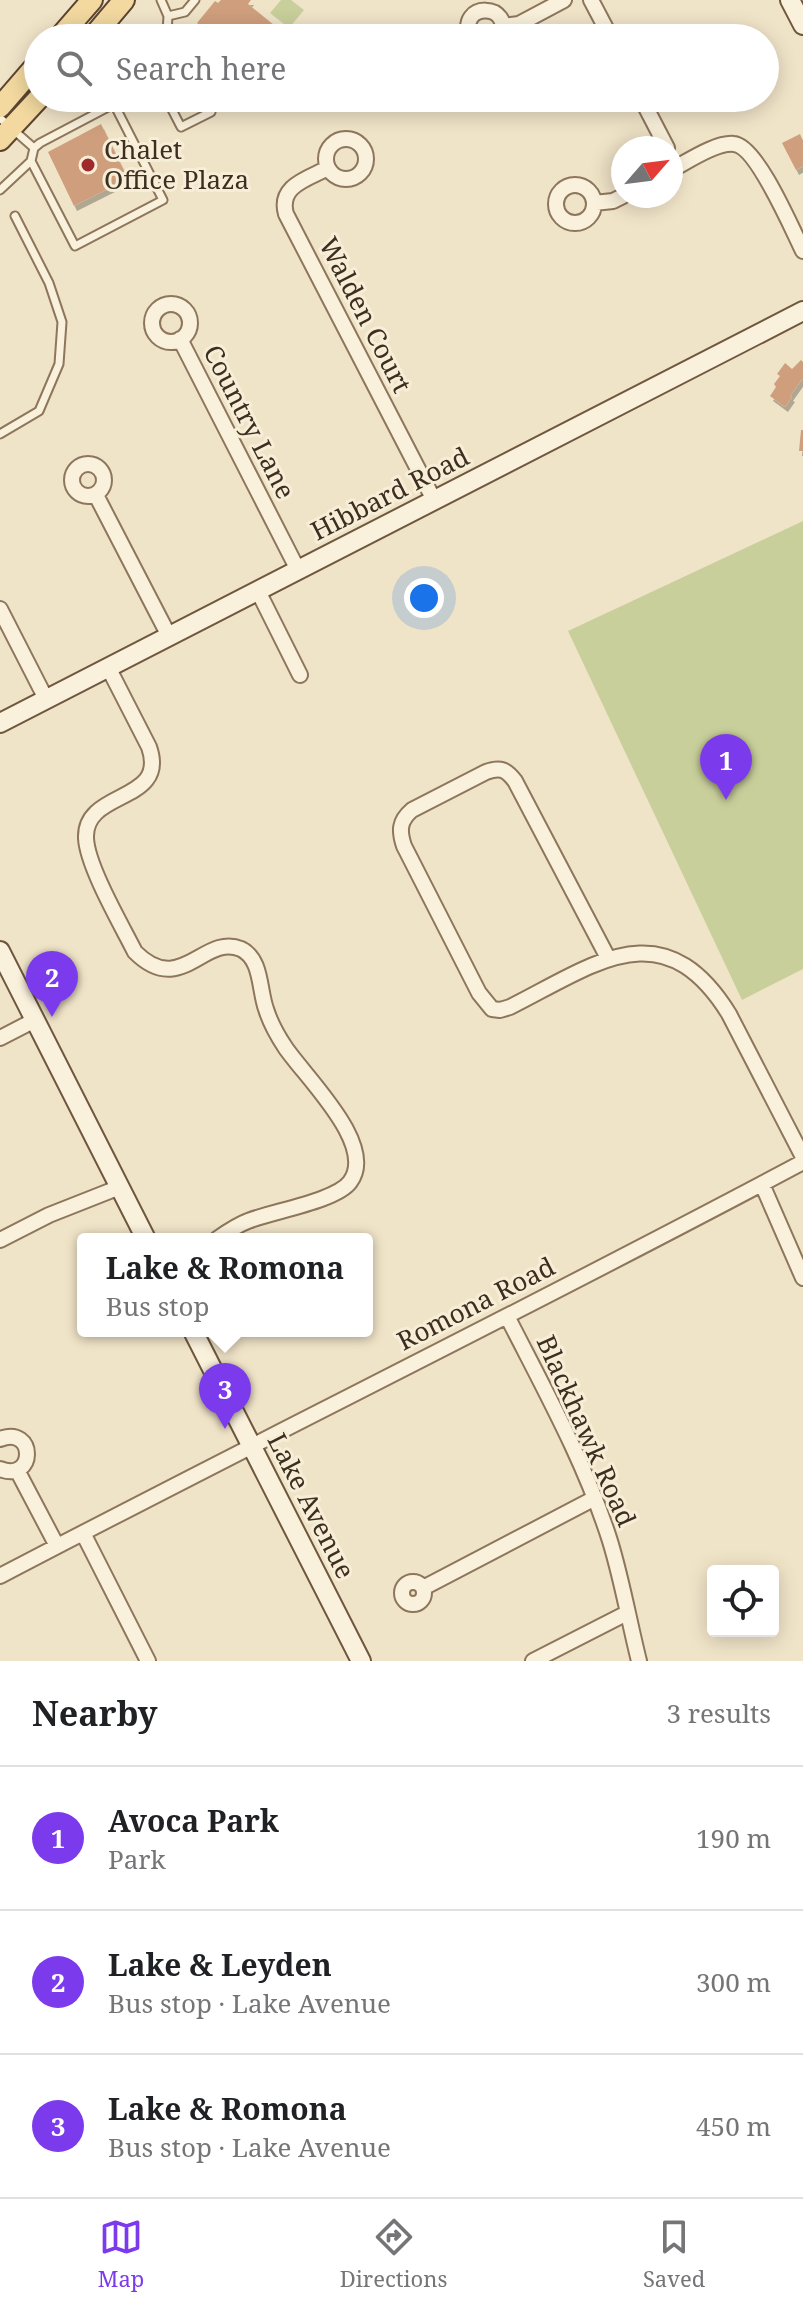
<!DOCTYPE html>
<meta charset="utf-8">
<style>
:root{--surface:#fff;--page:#f2f2f2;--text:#202124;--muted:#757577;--line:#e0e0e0;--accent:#7c3aed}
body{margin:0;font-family:"Noto Serif",serif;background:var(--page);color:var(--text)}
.controls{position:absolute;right:24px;bottom:24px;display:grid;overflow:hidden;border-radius:8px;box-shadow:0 4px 20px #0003}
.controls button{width:72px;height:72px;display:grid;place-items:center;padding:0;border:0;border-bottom:2px solid var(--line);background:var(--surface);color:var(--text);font:40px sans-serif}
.compass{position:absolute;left:611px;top:136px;width:72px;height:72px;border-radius:50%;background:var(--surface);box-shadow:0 4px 20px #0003;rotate:62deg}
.you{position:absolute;left:424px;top:598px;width:28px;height:28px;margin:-20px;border:6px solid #fff;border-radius:50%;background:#1a73e8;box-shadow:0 0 0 12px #1a73e833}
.badge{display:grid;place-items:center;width:52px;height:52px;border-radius:50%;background:var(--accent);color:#fff;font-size:26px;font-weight:700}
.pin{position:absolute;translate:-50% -66px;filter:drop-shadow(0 2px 4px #0008)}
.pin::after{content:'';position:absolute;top:42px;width:28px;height:24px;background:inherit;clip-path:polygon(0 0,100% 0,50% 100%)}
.popup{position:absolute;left:77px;top:1233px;width:296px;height:104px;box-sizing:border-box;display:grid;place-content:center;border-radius:8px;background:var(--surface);filter:drop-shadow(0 2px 6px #0005);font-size:26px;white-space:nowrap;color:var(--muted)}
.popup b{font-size:30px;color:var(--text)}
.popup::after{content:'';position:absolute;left:50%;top:100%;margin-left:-16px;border:16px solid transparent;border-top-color:var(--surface)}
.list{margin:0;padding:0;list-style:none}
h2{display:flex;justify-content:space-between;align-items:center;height:104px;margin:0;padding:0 32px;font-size:34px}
h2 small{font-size:26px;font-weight:400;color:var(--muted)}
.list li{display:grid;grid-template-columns:52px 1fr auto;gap:24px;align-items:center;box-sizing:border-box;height:144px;padding:0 32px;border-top:2px solid var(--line)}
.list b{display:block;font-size:30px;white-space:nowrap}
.list p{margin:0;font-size:26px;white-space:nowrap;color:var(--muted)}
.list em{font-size:26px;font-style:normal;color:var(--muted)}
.icon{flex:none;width:44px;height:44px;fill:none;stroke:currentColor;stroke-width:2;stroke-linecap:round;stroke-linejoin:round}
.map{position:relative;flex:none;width:803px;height:1661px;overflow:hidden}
.search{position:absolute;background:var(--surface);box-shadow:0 4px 20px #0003;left:24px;right:24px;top:24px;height:88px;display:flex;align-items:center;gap:20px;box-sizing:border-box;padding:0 28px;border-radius:44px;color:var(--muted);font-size:30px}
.sheet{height:536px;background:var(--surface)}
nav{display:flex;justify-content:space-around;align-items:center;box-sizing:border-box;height:112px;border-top:2px solid var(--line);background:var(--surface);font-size:22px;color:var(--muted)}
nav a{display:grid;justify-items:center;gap:4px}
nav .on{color:var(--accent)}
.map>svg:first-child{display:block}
</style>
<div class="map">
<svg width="803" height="1661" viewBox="0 0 803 1661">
<defs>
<filter id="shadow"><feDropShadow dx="3" dy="5" stdDeviation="0" flood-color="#0004"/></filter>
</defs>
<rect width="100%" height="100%" fill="#f0e4c8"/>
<!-- green -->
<path fill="#c9cf9b" d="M281,0H291L304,10L289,28L270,13Z
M803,521V969L742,1000L568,631Z"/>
<!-- building -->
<path fill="#cf9f7d" filter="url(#shadow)" d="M221,0H251L248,4L285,34L282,38H216L197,23L215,1L218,3Z
M101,124L128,179L74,206L48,152Z
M800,134L803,141V166L796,170L782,143Z
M801,360L803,362V380L802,379L790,396L792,397L785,407L770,396L776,387L774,384L780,376L777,374L785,363L792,369Z
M801,430H803V451H799Z"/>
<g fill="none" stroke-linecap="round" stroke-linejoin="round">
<defs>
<path id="lane" d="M161,0L168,16
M170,38L167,32L168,16L185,12L195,0
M109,98L114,104L163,200L75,246L31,161L34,148L40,143L114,104L125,98
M166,98L181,127L211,112L203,98
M0,118L34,148
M0,190L31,161
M0,434L39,411L59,364L62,322L49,283L15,216"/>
<path id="street" d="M591,0L611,38
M503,26L519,24L564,0
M471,38C455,1 516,2 500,38
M641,98L667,148
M326 159a20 20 0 1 1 40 0a20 20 0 1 1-40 0Z
M328,168C307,179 278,186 286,214L434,500
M671,170C687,162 716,142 734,144C757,146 792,229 803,251
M556 204a19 19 0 1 1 38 0a19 19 0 1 1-38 0Z
M594,203L613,201L623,196
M152 323a19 19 0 1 1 38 0a19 19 0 1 1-38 0Z
M180,339L298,570
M72 480a16 16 0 1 1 32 0a16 16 0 1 1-32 0Z
M96,495L169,636
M258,591L300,675
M0,609L46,699
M108,667L149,747C169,804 84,789 86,838C87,866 122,926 135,952C181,998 204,933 241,949C262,959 259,990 266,1009C270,1022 277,1035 285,1047C304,1076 378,1145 350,1182C336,1201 273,1211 248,1221C237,1225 227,1232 217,1239
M608,958L515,781C506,769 500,767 486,772L412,810C399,821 399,831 404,846L479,993L492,1009L500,1010L510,1007C594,965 663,908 729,1014L803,1157
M0,1038L35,1020
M762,1184L803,1278
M0,1240L49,1215L120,1187
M507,1316C544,1389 585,1462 610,1541C622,1580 629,1621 639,1661
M0,1439C36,1425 36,1483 0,1469
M17,1470L57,1546
M83,1533L148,1661
M0,1576C267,1436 537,1304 803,1162
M402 1593a11 11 0 1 1 22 0a11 11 0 1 1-22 0Z
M423,1588L595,1498
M533,1661L627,1613"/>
<path id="secondary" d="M790,0L803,25
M0,723L803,311
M0,951L146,1239
M193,1331L361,1661"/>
<path id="primary" d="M59,38L92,0
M92,38L124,0
M0,107L38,63
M0,140L39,98"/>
</defs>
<!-- lane casing -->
<use href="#lane" stroke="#8d765c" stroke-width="11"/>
<!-- street casing -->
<use href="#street" stroke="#8d765c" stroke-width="18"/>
<!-- secondary casing -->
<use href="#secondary" stroke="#6f573f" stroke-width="22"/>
<!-- primary casing -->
<use href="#primary" stroke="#5b4430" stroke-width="24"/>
<!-- lane -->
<use href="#lane" stroke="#faf1dc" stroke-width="7"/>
<!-- street -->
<use href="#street" stroke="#faf1dc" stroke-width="14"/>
<!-- secondary -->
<use href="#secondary" stroke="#faf1dc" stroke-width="18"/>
<!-- primary -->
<use href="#primary" stroke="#f3d9a0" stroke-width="20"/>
</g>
<!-- markers -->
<circle fill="#9e2a2b" stroke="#f7eed8" stroke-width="3" cx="88" cy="165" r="8"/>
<g text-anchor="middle" stroke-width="6" stroke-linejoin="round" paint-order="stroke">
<!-- poi labels -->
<g font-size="26" fill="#3d2e20" stroke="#f7eed8" text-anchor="start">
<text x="104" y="159">Chalet<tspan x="104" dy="30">Office Plaza</tspan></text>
</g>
<!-- street labels -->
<g font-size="26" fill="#3d2e20" stroke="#f7eed8">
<text transform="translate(365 315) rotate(63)" y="9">Walden Court</text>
<text transform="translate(249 422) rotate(63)" y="9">Country Lane</text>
<text transform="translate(390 494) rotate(-27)" y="9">Hibbard Road</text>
<text transform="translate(476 1304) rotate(-27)" y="9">Romona Road</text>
<text transform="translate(586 1431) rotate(66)" y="9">Blackhawk Road</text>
<text transform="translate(311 1506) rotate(63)" y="9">Lake Avenue</text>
</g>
</g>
</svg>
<div class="controls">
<button><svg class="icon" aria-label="locate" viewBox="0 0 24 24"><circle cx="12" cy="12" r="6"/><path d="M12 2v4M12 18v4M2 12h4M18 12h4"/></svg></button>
</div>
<svg class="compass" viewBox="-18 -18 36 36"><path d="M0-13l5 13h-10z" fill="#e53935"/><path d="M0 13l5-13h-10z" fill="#757577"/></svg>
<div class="you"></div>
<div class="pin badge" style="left:726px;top:800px">1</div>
<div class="pin badge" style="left:52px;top:1017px">2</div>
<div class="pin badge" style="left:225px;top:1429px">3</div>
<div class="popup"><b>Lake &amp; Romona</b>Bus stop</div>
<div class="search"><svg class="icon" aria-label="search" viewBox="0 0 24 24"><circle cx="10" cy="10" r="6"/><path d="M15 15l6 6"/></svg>Search here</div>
</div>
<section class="sheet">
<h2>Nearby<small>3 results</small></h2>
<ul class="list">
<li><span class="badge">1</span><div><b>Avoca Park</b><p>Park</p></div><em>190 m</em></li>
<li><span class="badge">2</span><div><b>Lake &amp; Leyden</b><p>Bus stop · Lake Avenue</p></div><em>300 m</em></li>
<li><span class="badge">3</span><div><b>Lake &amp; Romona</b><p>Bus stop · Lake Avenue</p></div><em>450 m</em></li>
</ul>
</section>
<nav>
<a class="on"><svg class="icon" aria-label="map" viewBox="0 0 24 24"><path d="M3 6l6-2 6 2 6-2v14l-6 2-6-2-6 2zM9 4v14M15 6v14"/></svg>Map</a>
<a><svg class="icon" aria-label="directions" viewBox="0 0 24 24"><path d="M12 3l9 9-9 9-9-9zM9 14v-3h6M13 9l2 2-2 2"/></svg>Directions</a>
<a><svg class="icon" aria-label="saved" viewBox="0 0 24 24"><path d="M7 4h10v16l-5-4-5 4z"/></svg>Saved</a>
</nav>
